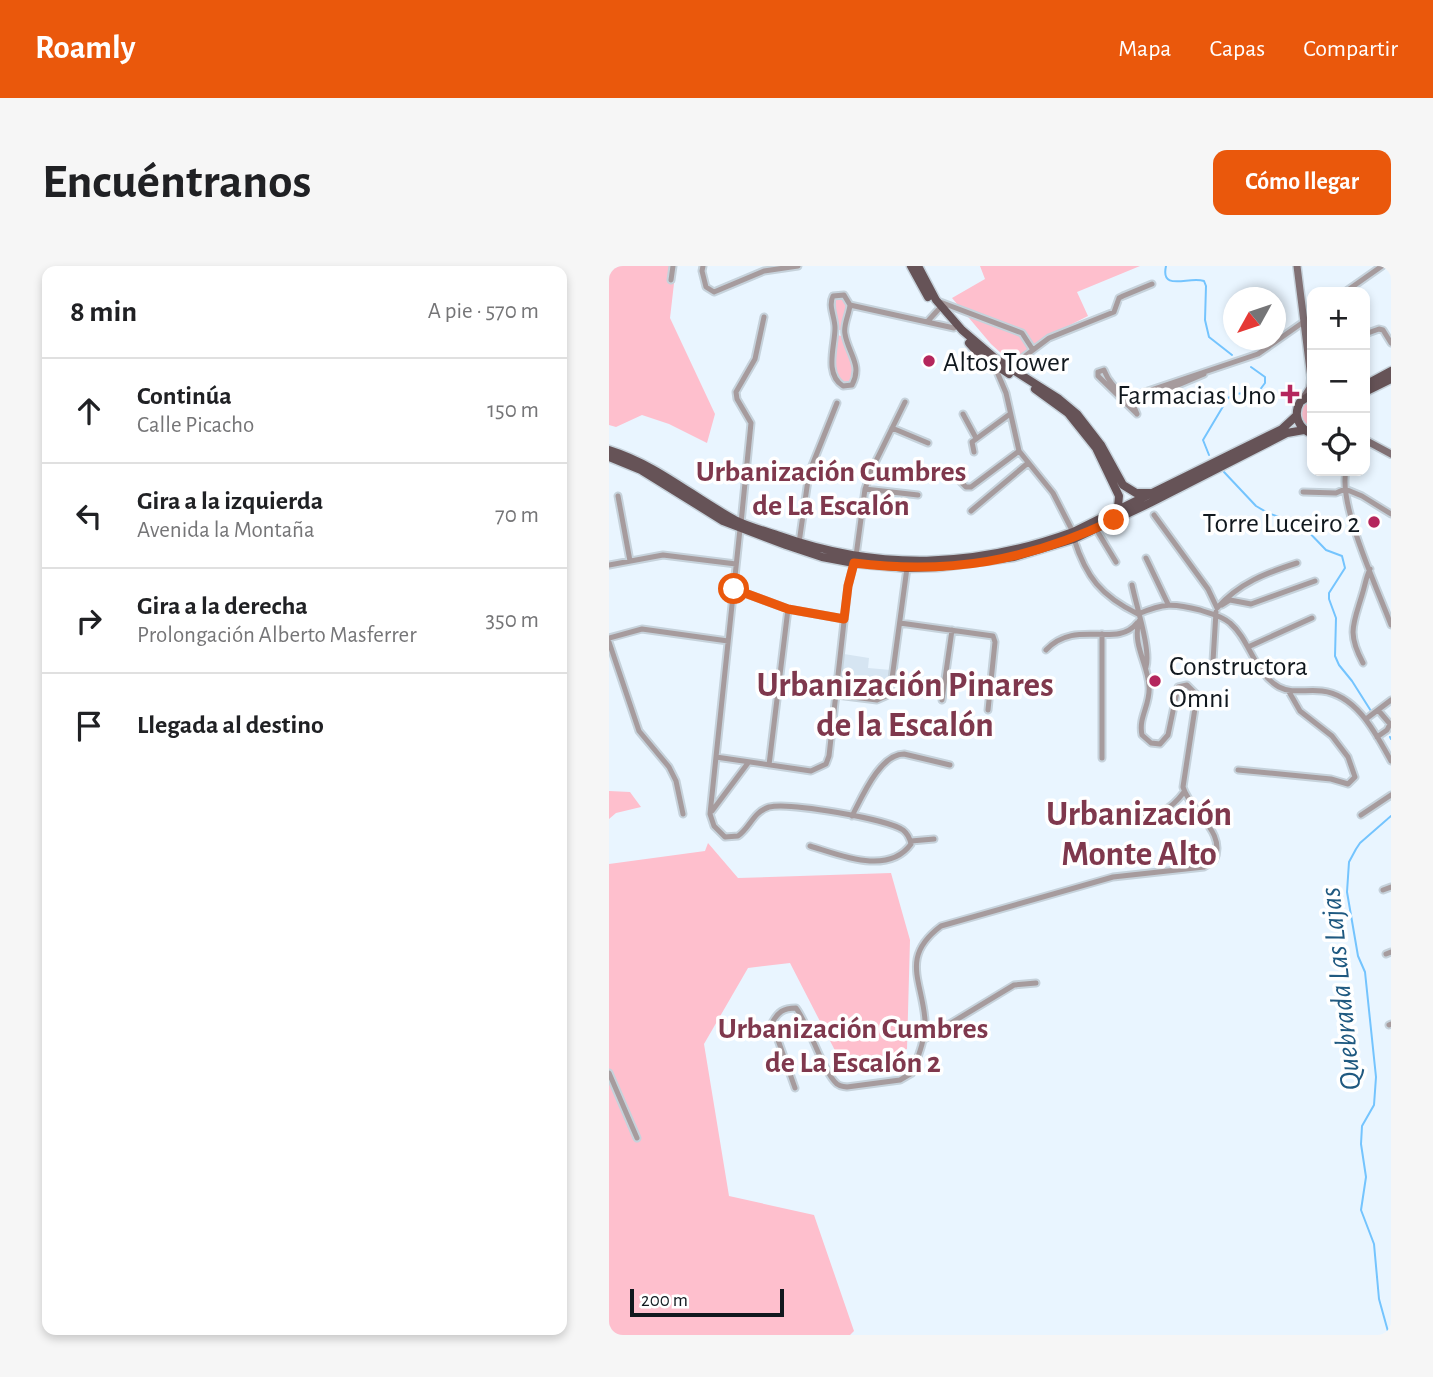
<!DOCTYPE html>
<html lang="es">
<meta charset="utf-8">
<style>
:root{--surface:#fff;--page:#f6f6f6;--text:#202124;--muted:#757577;--line:#e0e0e0;--accent:#ea580c}
body{margin:0;font-family:"Alegreya Sans",sans-serif;background:var(--page);color:var(--text)}
.controls{position:absolute;right:21px;top:21px;display:grid;overflow:hidden;border-radius:14px;box-shadow:0 4px 10px #0003}
.controls button{width:63px;height:63px;display:grid;place-items:center;padding:0;border:0;border-bottom:2px solid var(--line);background:var(--surface);color:var(--text);font:35px sans-serif}
.compass{position:absolute;left:614px;top:21px;width:63px;height:63px;border-radius:50%;background:var(--surface);box-shadow:0 4px 10px #0003;rotate:230deg}
.scale{position:absolute;left:21px;bottom:18px;width:154px;box-sizing:border-box;padding-left:7px;border:4px solid #11181e;border-top:0;font-size:19px;line-height:24px;white-space:nowrap;color:#11181e;-webkit-text-stroke:5px #fff;paint-order:stroke}
.stop{position:absolute;width:21px;height:21px;margin:-16px;border:5px solid #ea580c;border-radius:50%;background:#fff}
.stop.end{background:#ea580c;border-color:#fff;box-shadow:0 2px 7px #0008}
.list{margin:0;padding:0;list-style:none}
h2{display:flex;justify-content:space-between;align-items:center;height:91px;margin:0;padding:0 28px;font-size:30px}
h2 small{font-size:23px;font-weight:400;color:var(--muted)}
.list li{display:grid;grid-template-columns:46px 1fr auto;gap:21px;align-items:center;box-sizing:border-box;height:105px;padding:0 28px;border-top:2px solid var(--line)}
.list b{display:block;font-size:26px;white-space:nowrap}
.list p{margin:0;font-size:23px;white-space:nowrap;color:var(--muted)}
.list em{font-size:23px;font-style:normal;color:var(--muted)}
.icon{flex:none;width:38px;height:38px;fill:none;stroke:currentColor;stroke-width:2;stroke-linecap:round;stroke-linejoin:round}
.map{position:relative;flex:none;width:782px;height:1069px;overflow:hidden;border-radius:14px}
header{display:flex;align-items:center;gap:42px;box-sizing:border-box;height:98px;padding:0 35px;background:var(--accent);color:#fff}
header strong{font-size:33px}
nav{display:flex;gap:38px;margin-inline-start:auto;font-size:24px}
.intro{display:flex;align-items:center;justify-content:space-between;box-sizing:border-box;height:168px;padding:0 42px}
h1{margin:0;font-size:49px}
.button{padding:18px 32px;border-radius:14px;background:var(--accent);color:#fff;font-size:24px;font-weight:700}
main{display:flex;gap:42px;padding:0 42px}
aside{flex:1;background:var(--surface);border-radius:14px;box-shadow:0 4px 10px #0003}
.map>svg:first-child{display:block}
</style>
<header>
<strong>Roamly</strong>
<nav><a>Mapa</a><a>Capas</a><a>Compartir</a></nav>
</header>
<div class="intro"><h1>Encuéntranos</h1><a class="button">Cómo llegar</a></div>
<main>
<aside>
<h2>8 min<small>A pie · 570 m</small></h2>
<ul class="list">
<li><svg class="icon" aria-label="ahead" viewBox="0 0 24 24"><path d="M12 20V5M6 11l6-6 6 6"/></svg><div><b>Continúa</b><p>Calle Picacho</p></div><em>150 m</em></li>
<li><svg class="icon" aria-label="left" viewBox="0 0 24 24"><path d="M17 20v-9H6M10 6l-5 5 5 5"/></svg><div><b>Gira a la izquierda</b><p>Avenida la Montaña</p></div><em>70 m</em></li>
<li><svg class="icon" aria-label="right" viewBox="0 0 24 24"><path d="M7 20v-9h11M14 6l5 5-5 5"/></svg><div><b>Gira a la derecha</b><p>Prolongación Alberto Masferrer</p></div><em>350 m</em></li>
<li><svg class="icon" aria-label="arrive" viewBox="0 0 24 24"><path d="M6 21V4h12l-3 4 3 4H6"/></svg><div><b>Llegada al destino</b></div></li>
</ul>
</aside>
<div class="map">
<svg width="782" height="1069" viewBox="0 0 782 1069">
<rect width="100%" height="100%" fill="#e9f5ff"/>
<!-- built -->
<path fill="#d6e5f2" d="M235,388L260,392L259,402L282,404L276,428L268,431L231,426Z"/>
<!-- green -->
<path fill="#febfcd" d="M0,0H67L61,52L106,148L98,177L60,158L33,149L7,161L0,159Z
M371,0H531L468,26L479,50L445,67L403,97L382,78L343,32L376,13Z
M232,32L238,39L233,64H229L225,35Z
M229,69L232,70C237,87 250,100 239,117L232,115C222,101 224,84 229,69Z
M703,131V162C688,153 691,141 703,131Z
M0,525L21,526L32,541L7,547L0,553Z
M99,577L129,612L282,607L301,674L298,783L235,802L181,697L139,702L95,778L120,930L205,949L245,1065L241,1069H0V598L96,585Z"/>
<g fill="none" stroke-linecap="round" stroke-linejoin="round">
<!-- stream -->
<path stroke="#74c4fe" stroke-width="2" d="M557,0C551,26 580,10 595,15L597,20L596,54L600,71L623,89
M600,189L594,174L619,132L627,128L650,125L656,117V111L642,101
M615,206L647,240L659,247L693,259L717,284L733,290L736,302L720,327V333L727,352L726,390L730,399L743,415L762,445
M781,471L782,473
M780,1069L770,1033L765,978L752,944L757,911L752,878L753,860L765,839L767,811L756,706L749,690L738,626L740,596L747,583L751,577L782,550"/>
<defs>
<path id="street" d="M94,0L93,5L97,21L105,26L155,5L189,0
M62,14L64,0
M736,26L773,0
M331,36L413,67L424,84L440,72L505,46L510,32L514,30L543,18
M241,39C240,49 234,59 236,68C239,87 254,99 243,119L234,120C215,108 226,80 226,62C226,51 219,40 224,30L235,29L241,39L345,62
M318,56L329,44
M756,68L770,63L774,64L782,77
M386,101L397,127L410,185L444,227L464,266
M400,102L424,84
M489,106L495,104C497,108 498,112 501,115C509,128 524,133 528,148
M489,106V110L528,148
M518,132L649,88L703,50
M524,138L595,108
M354,148L367,172
M283,162L319,177
M365,186L363,176L401,148
M737,205C729,239 769,324 782,359
M346,210L357,221H362L410,185
M256,223L309,229
M694,226L727,227L736,223L753,230L782,248
M9,230L21,295
M362,245L419,197
M545,249L599,323L608,342C630,317 657,307 688,297
M132,257L142,157L128,133L127,126L146,93L155,51
M131,263L101,548L105,560L116,571L129,570C141,562 144,546 160,541C180,536 278,553 294,564C299,568 301,573 302,578C279,610 231,589 201,580
M487,263L507,296
M465,273C477,311 492,330 529,348C555,337 564,337 591,344C602,348 612,349 621,357C641,374 645,407 670,421C683,428 698,423 713,425C748,429 767,468 782,495
M190,277L200,207L228,137
M247,290L256,223L263,203L296,136
M537,292L559,338
M0,299L54,289L127,298
M523,319C527,339 542,384 537,401
M125,323L179,343L235,353
M613,339L621,334L642,338L706,315
M291,357L384,370L386,376L379,444
M0,372L33,363L119,375
M0,376L30,465L60,501L67,515L74,548
M639,381L703,352
M437,384C467,352 508,383 528,357
M604,395L607,346
M754,397C738,367 744,359 753,329C756,320 757,311 761,303
M228,429L268,434L277,430L282,420L298,302
M333,434L343,364
M769,444L782,459
M757,453L782,434
M768,471L778,464L781,458
M107,491L202,505L217,498L220,490L239,320L245,297
M493,492V368
M160,499L179,343
M629,504L722,513L739,518L746,511L739,491L723,470L691,445L679,424
M103,545L139,497
M752,549L782,529
M243,550C253,531 271,488 295,488L341,499
M527,551C549,549 561,545 575,526
M302,575L325,573
M774,624L782,621
M777,688L782,686
M780,759L782,758
M314,774L405,719L427,717
M0,807L28,872
M186,822L163,757C169,746 174,742 187,742C201,761 214,806 228,818C232,821 233,820 238,821L291,814L303,807C309,791 317,772 316,754C313,714 291,691 332,660L504,611L595,601L605,595C619,566 581,546 574,521L588,429L578,419L569,421L559,469L551,478L542,477L533,469C529,451 542,438 540,420C539,398 523,379 530,355"/>
<path id="secondary" d="M688,0L702,112L701,122L694,133
M756,174L782,188"/>
<path id="primary" d="M302,0L319,31
M309,0L327,34L353,64L387,93L450,133L468,148L492,179L514,219L527,227H541
M360,77L370,88L400,108
M756,119L782,105
M426,123L459,147L487,182L510,230L509,241L504,247
M756,126L782,113
M703,128L691,136C684,149 689,162 703,168
M0,184C48,199 82,230 126,254C140,261 156,265 171,270C270,305 366,302 464,266L673,163L687,150
M0,191L32,204L114,255L177,279L213,291L245,297L298,302L329,301L405,291L465,273L541,237L678,167L695,164"/>
</defs>
<!-- street casing -->
<use href="#street" stroke="#c6d2db" stroke-width="9"/>
<!-- secondary casing -->
<use href="#secondary" stroke="#c6d2db" stroke-width="10"/>
<!-- primary casing -->
<use href="#primary" stroke="#c6d2db" stroke-width="11"/>
<!-- street -->
<use href="#street" stroke="#a69b9d" stroke-width="5"/>
<!-- secondary -->
<use href="#secondary" stroke="#807074" stroke-width="7"/>
<!-- primary -->
<use href="#primary" stroke="#665357" stroke-width="8"/>
</g>
<g fill="none" stroke-linecap="round" stroke-linejoin="round">
<!-- route -->
<path stroke="#ea580c" stroke-width="9" d="M125,323L179,343L235,353L239,320L245,297C341,309 418,295 505,254"/>
</g>
<!-- markers -->
<g fill="#b4265c" stroke="#fff" stroke-width="2.5">
<circle cx="320" cy="95" r="7"/>
<path d="M677.5 117.5h7v7h7v7h-7v7h-7v-7h-7v-7h7z"/>
<circle cx="765" cy="256" r="7"/>
<circle cx="546" cy="415" r="7"/>
</g>
<g text-anchor="middle" stroke-width="7" stroke-linejoin="round" paint-order="stroke">
<!-- poi labels -->
<g font-size="28" fill="#11181e" stroke="#fff" text-anchor="start">
<text x="334" y="105">Altos Tower</text>
<text x="667" y="138" text-anchor="end">Farmacias Uno</text>
<text x="751" y="266" text-anchor="end">Torre Luceiro 2</text>
<text x="560" y="409">Constructora<tspan x="560" dy="32">Omni</tspan></text>
</g>
<!-- neighbourhood labels -->
<g font-size="30" font-weight="bold" fill="#7f384d" stroke="#fff">
<text x="222" y="215">Urbanización Cumbres<tspan x="222" dy="34">de La Escalón</tspan></text>
<text x="244" y="772">Urbanización Cumbres<tspan x="244" dy="34">de La Escalón 2</tspan></text>
</g>
<!-- water labels -->
<g font-size="30" font-style="italic" fill="#1f5980" stroke="#fff">
<text transform="translate(731 723) rotate(-96)" y="10">Quebrada Las Lajas</text>
</g>
<!-- district labels -->
<g font-size="35" font-weight="bold" fill="#7f384d" stroke="#fff">
<text x="296" y="430">Urbanización Pinares<tspan x="296" dy="40">de la Escalón</tspan></text>
<text x="530" y="559">Urbanización<tspan x="530" dy="40">Monte Alto</tspan></text>
</g>
</g>
</svg>
<div class="controls">
<button>+</button>
<button>−</button>
<button><svg class="icon" aria-label="locate" viewBox="0 0 24 24"><circle cx="12" cy="12" r="6"/><path d="M12 2v4M12 18v4M2 12h4M18 12h4"/></svg></button>
</div>
<svg class="compass" viewBox="-18 -18 36 36"><path d="M0-13l5 13h-10z" fill="#e53935"/><path d="M0 13l5-13h-10z" fill="#757577"/></svg>
<div class="scale">200 m</div>
<div class="stop" style="left:125px;top:323px"></div>
<div class="stop end" style="left:505px;top:254px"></div>
</div>
</main>
